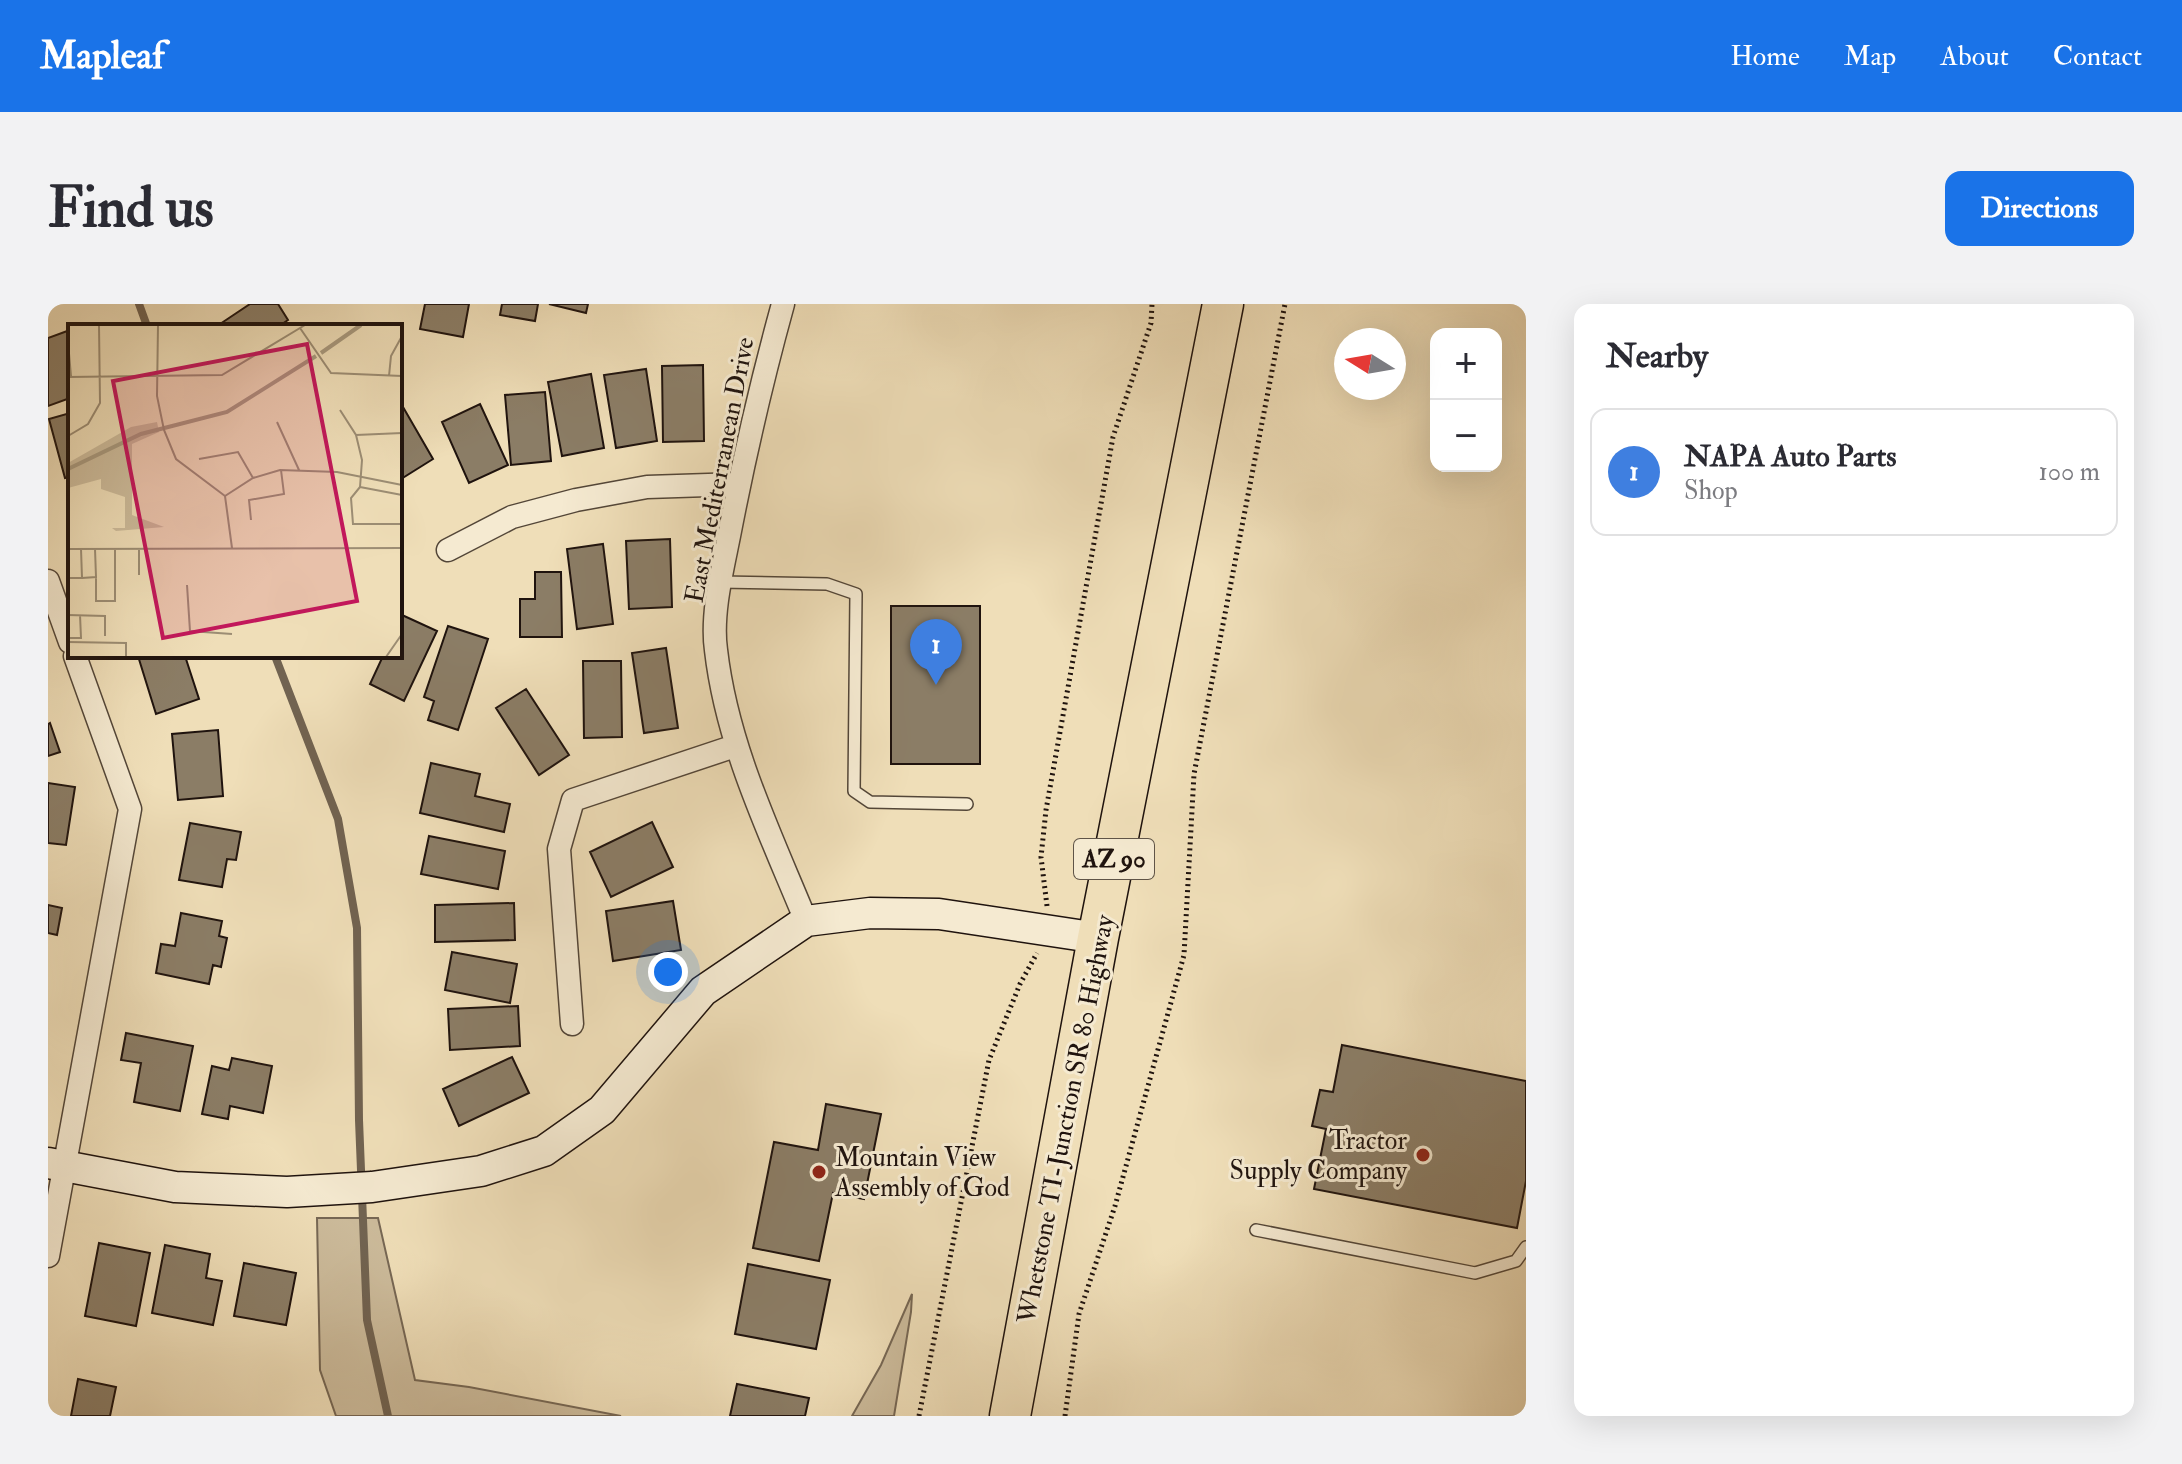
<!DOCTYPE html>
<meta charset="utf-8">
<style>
:root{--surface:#fff;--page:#f2f2f3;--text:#2b2b33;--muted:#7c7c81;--line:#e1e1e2;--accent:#1a73e8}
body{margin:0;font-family:"IM FELL Double Pica",serif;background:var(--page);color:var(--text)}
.controls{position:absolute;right:24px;top:24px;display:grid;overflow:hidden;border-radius:16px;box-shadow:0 8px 32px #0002}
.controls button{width:72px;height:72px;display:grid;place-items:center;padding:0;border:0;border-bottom:2px solid var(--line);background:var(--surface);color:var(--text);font:40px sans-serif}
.compass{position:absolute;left:1286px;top:24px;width:72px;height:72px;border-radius:50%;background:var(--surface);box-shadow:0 8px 32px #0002;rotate:281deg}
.you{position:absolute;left:620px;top:668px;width:28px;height:28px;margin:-20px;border:6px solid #fff;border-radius:50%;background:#1a73e8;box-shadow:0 0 0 12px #1a73e833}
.badge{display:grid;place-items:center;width:52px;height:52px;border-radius:50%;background:var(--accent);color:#fff;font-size:26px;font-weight:700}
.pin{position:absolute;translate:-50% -66px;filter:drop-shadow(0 2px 4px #0008)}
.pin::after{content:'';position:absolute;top:42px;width:28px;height:24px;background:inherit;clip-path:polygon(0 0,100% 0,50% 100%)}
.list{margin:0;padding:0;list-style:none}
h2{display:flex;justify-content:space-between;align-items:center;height:104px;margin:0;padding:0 32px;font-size:34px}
h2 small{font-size:26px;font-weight:400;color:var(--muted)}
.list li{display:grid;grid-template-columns:52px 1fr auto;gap:24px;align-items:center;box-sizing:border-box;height:128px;margin:0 16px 16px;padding:0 16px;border:2px solid var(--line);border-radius:16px}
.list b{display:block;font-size:30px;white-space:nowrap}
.list p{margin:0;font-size:26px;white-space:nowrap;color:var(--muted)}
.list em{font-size:26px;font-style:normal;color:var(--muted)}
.map{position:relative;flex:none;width:1478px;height:1112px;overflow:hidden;border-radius:16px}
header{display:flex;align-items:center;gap:48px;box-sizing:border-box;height:112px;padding:0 40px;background:var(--accent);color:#fff}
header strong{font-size:38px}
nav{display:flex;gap:44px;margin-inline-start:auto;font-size:28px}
.intro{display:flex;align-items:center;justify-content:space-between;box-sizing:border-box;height:192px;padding:0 48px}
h1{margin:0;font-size:56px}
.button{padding:20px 36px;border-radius:16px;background:var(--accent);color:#fff;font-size:28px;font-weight:700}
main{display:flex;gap:48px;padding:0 48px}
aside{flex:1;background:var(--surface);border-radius:16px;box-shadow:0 8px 32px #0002}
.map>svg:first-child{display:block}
</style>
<header>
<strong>Mapleaf</strong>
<nav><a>Home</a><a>Map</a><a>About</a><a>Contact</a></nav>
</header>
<div class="intro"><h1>Find us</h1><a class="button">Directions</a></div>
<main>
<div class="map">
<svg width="1478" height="1112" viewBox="0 0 1478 1112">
<rect width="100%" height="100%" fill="#efdeb8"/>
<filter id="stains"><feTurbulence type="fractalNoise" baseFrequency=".0025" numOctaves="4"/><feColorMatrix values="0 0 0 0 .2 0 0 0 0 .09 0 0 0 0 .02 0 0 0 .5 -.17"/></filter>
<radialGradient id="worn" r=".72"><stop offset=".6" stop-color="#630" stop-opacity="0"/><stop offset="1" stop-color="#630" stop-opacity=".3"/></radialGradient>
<!-- green -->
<path fill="#ccbb9b" stroke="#766754" stroke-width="2" d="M269,914H330L367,1076L421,1083L573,1112H288L272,1066Z
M864,990L863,1008L846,1112H804L833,1061Z"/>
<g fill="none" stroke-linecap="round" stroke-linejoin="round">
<!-- stream -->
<path stroke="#716351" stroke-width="8" d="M91,0L99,22
M227,352L290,515L309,624L311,816L319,1016L340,1112"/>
</g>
<!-- building -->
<path fill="#8b7d66" stroke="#1f130e" stroke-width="2" d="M202,0H230L240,16L231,22H173L172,20Z
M377,0H421L415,33L372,25Z
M454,0H490L487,17L452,11Z
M501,0H540L538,9Z
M22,26V94L0,102V34Z
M655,61L656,137L615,138L614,62Z
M598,65L609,137L568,144L556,71Z
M543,70L556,144L514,152L500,78Z
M497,88L503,157L463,161L457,91Z
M432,100L460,161L421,179L394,118Z
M355,103L385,155L353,175L352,104Z
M22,109V173L17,174L1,115Z
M622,235L624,303L581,305L578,237Z
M555,240L565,320L529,325L519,245Z
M487,268H513L514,333H472V295H487Z
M843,302H932V460H843Z
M354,311L389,327L356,397L322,380L335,352H352Z
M400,322L440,335L410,426L380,416L386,397L376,393Z
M618,344L630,424L596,429L584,349Z
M90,352H137L151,395L108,410Z
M535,357H573L574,433L536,434Z
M478,385L521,451L491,471L448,404Z
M2,419L12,448L0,452V420Z
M170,426L175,492L130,496L124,430Z
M383,459L432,470L427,492L462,500L456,528L372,509Z
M0,479L27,483L18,541L0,539Z
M604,518L625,563L563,593L542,548Z
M142,519L193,528L188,556L179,555L174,583L131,576Z
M381,532L457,547L450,585L373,570Z
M625,597L633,646L565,657L558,607Z
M466,599L467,636L387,638V601Z
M0,601L14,604L9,631L0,629Z
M133,609L174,617L171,632L179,634L173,663L165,661L161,680L108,669L113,640L127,642Z
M404,648L469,660L462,699L397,686Z
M470,702L472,742L402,746L400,705Z
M78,729L145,742L132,807L86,798L93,759L73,756Z
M1294,741L1478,777V877L1469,924L1266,885L1278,825L1264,822L1272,786L1285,788Z
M464,753L481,789L411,822L395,785Z
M184,754L224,762L215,809L182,802L180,815L154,810L164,762L181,766Z
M778,800L833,810L816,895L785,889L771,957L705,944L726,838L770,846Z
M51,939L102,949L88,1022L37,1012Z
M117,941L162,950L158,974L174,977L165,1021L104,1009Z
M196,959L248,969L238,1021L186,1012Z
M700,960L782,976L768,1045L687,1030Z
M30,1075L68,1083L62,1112H23Z
M689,1080L761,1094L757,1112H682Z"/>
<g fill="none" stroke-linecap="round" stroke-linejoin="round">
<defs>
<path id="lane" d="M672,278L779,280L808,290L806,487L822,498L919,500
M1208,926L1427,969L1468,957L1478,943"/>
<path id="street" d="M735,0C714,76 696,154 681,232C674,267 663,311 668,346C679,442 722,529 758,617
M400,246L464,213L528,196L599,183L691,180
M0,277L22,338
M524,720L511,545L525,496L687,442
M0,952L82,505L27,352"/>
<path id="secondary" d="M0,859L127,883L239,888L324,883L433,867L496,847L554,806L655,687L758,617L822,609L891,610L1050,634"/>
<path id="highway" d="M962,1112L1050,634L1175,0"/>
</defs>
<!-- lane casing -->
<use href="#lane" stroke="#534638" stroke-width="14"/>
<!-- street casing -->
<use href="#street" stroke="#534638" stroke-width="25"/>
<!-- secondary casing -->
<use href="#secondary" stroke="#1f130e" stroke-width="33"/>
<!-- highway casing -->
<use href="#highway" stroke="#1f130e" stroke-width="43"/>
<!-- path -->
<path stroke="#1f130e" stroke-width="5" stroke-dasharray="2 4" stroke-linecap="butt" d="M999,602L993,553L998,506L1065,133L1103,19L1104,0
M871,1112L941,756L972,680L989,649
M1017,1112L1031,1010L1067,902L1136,651L1146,470L1237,0"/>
<!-- lane -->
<use href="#lane" stroke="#f5ead1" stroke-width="11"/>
<!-- street -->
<use href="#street" stroke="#f5ead1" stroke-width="22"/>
<!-- secondary -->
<use href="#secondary" stroke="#f5ead1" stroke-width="30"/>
<!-- highway -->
<use href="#highway" stroke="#efdeb8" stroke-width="40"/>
</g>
<!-- markers -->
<g fill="#8f2418" stroke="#f5ead1" stroke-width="3">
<circle cx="1375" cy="851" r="8"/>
<circle cx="771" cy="868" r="8"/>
</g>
<g text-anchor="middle" stroke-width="6" stroke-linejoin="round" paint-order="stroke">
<!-- shield labels -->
<rect fill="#f5ead1" stroke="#5f5448" stroke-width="2" x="1026" y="535" width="80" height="40" rx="6"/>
<g font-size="24" font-weight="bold" fill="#1f130e">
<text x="1066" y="563">AZ 90</text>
</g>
<!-- street labels -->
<g font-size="26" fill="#1f130e" stroke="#f5ead1">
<text transform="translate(671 166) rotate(-79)" y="9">East Mediterranean Drive</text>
<text transform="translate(1017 815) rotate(-79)" y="9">Whetstone TI-Junction SR 80 Highway</text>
</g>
<!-- poi labels -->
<g font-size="26" fill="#1f130e" stroke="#f5ead1" text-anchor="end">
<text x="1359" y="845">Tractor<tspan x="1359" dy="30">Supply Company</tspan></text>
<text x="787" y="862" text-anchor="start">Mountain View<tspan x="787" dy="30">Assembly of God</tspan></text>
</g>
</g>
<!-- overview -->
<g transform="translate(20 20)">
<rect width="334" height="334" fill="#efdeb8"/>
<path d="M89,98L91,108L64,120V191L96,203L48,207L44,204H57V173L33,165V155L0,164V139L63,103Z" fill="#ccbb9b"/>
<path fill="none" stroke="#a8997e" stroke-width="4" d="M253,29L293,1M0,145L73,110L159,88L248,32"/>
<path fill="none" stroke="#9c8d74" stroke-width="2" d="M90,1L89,72L96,106L108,135L157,172L164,224M232,4L263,49L334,52M0,18L3,52M321,52L323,32L334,12M0,53L154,51L237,1M272,86L288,111L294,136L292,163L283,174L285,200H334M209,98L231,146M288,111L334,109M0,112L20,100L32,79L31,1M131,135L170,128L185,154M292,163L334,171M157,172L185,154L212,146L269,148L334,161M183,196L181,176L216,170L213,146M0,225L334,224M1,225V254H14L13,225M71,226V251M28,253V277H47V225M14,254L28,253L27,225M119,261L122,307L164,310M0,291L37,292V312M0,314H13L12,291M0,318L58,319V333M318,333L334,310"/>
<path fill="#c2185b" fill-opacity="0.15" stroke="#c2185b" stroke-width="4" d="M239,20L289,277L95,314L45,57Z"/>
<rect width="334" height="334" fill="none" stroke="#1f130e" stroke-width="4"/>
</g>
<rect width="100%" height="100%" filter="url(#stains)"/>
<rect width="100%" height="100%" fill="url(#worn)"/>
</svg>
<div class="controls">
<button>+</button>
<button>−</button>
</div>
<svg class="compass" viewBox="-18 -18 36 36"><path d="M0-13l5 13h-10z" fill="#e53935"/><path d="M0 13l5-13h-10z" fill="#7c7c81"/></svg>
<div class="you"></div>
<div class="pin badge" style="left:888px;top:381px;background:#3f7fe0">1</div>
</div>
<aside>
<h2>Nearby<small></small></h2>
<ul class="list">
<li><span class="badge" style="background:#3f7fe0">1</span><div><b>NAPA Auto Parts</b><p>Shop</p></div><em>100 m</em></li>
</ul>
</aside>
</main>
